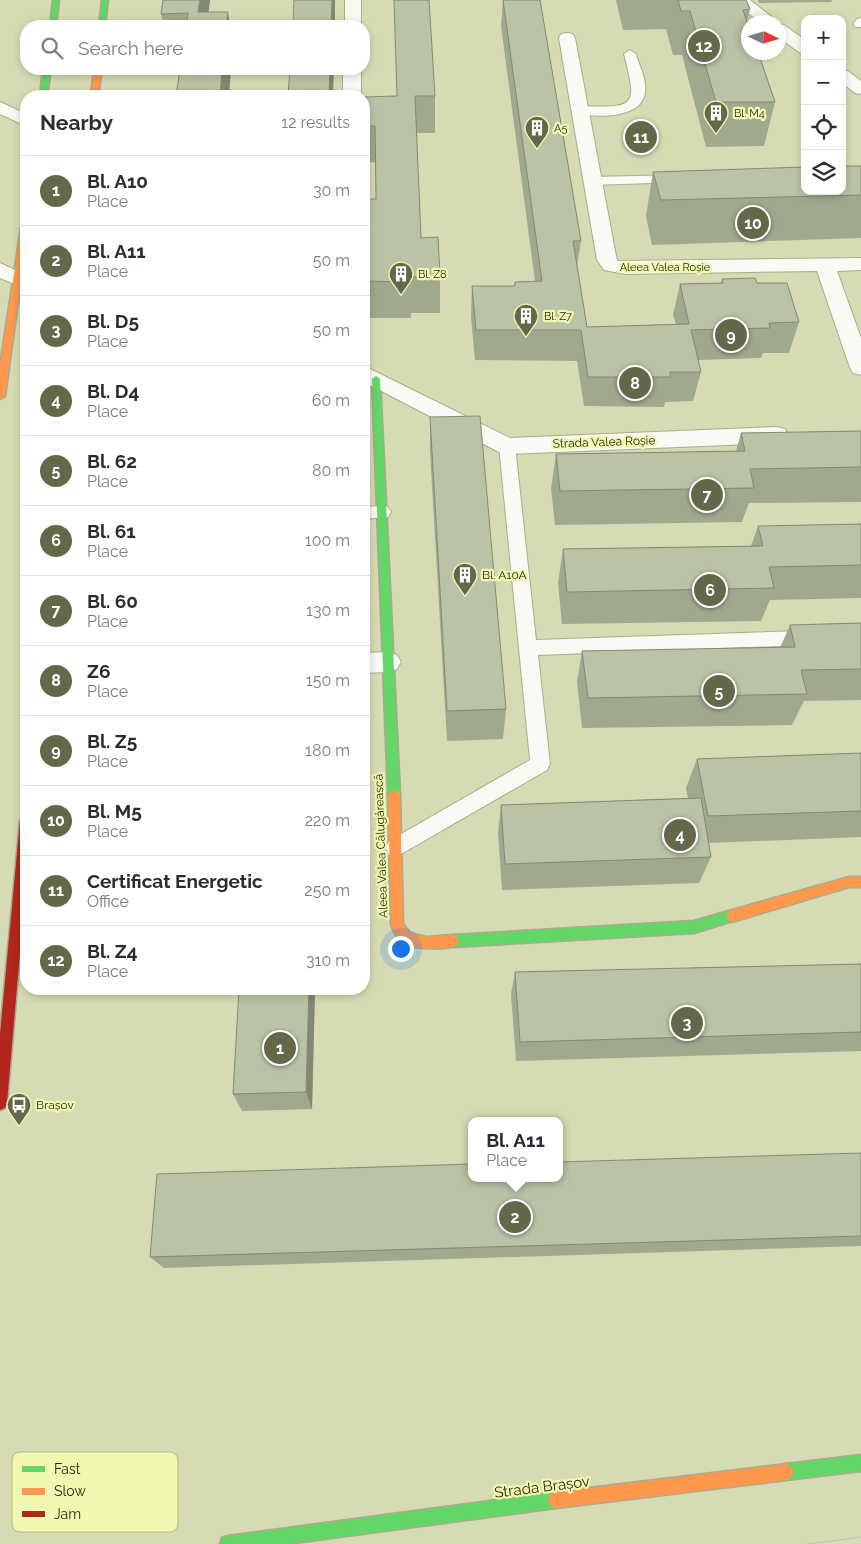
<!DOCTYPE html>
<meta charset="utf-8">
<style>
:root{--surface:#fff;--page:#f7f7f7;--text:#2b2b33;--muted:#7c7c81;--line:#e1e1e2;--accent:#656848}
body{margin:0;font-family:Raleway,sans-serif;background:var(--page);color:var(--text)}
.controls{position:absolute;right:15px;top:15px;display:grid;overflow:hidden;border-radius:10px;box-shadow:0 2px 8px #0003}
.controls button{width:45px;height:45px;display:grid;place-items:center;padding:0;border:0;border-bottom:1px solid var(--line);background:var(--surface);color:var(--text);font:25px sans-serif}
.compass{position:absolute;left:741px;top:15px;width:45px;height:45px;border-radius:50%;background:var(--surface);box-shadow:0 2px 8px #0003;rotate:94deg}
.you{position:absolute;left:400px;top:948px;width:18px;height:18px;margin:-12px;border:4px solid #fff;border-radius:50%;background:#1a73e8;box-shadow:0 0 0 8px #1a73e833}
.badge{display:grid;place-items:center;width:32px;height:32px;border-radius:50%;background:var(--accent);color:#fff;font-size:16px;font-weight:700}
.pin{position:absolute;translate:-50% -50%;border:2px solid #fff;box-shadow:0 1px 5px #0006}
.popup{position:absolute;left:468px;top:1117px;width:95px;height:65px;box-sizing:border-box;display:grid;place-content:center;border-radius:10px;background:var(--surface);filter:drop-shadow(0 1px 4px #0005);font-size:16px;white-space:nowrap;color:var(--muted)}
.popup b{font-size:19px;color:var(--text)}
.popup::after{content:'';position:absolute;left:50%;top:100%;margin-left:-10px;border:10px solid transparent;border-top-color:var(--surface)}
.list{margin:0;padding:0;list-style:none}
h2{display:flex;justify-content:space-between;align-items:center;height:65px;margin:0;padding:0 20px;font-size:21px}
h2 small{font-size:16px;font-weight:400;color:var(--muted)}
.list li{display:grid;grid-template-columns:32px 1fr auto;gap:15px;align-items:center;box-sizing:border-box;height:70px;padding:0 20px;border-top:1px solid var(--line)}
.list b{display:block;font-size:19px;white-space:nowrap}
.list p{margin:0;font-size:16px;white-space:nowrap;color:var(--muted)}
.list em{font-size:16px;font-style:normal;color:var(--muted)}
.icon{flex:none;width:28px;height:28px;fill:none;stroke:currentColor;stroke-width:2;stroke-linecap:round;stroke-linejoin:round}
.map{position:relative;flex:none;width:861px;height:1544px;overflow:hidden}
.search{position:absolute;background:var(--surface);box-shadow:0 2px 8px #0003;left:20px;top:20px;width:350px;height:55px;display:flex;align-items:center;gap:12px;box-sizing:border-box;padding:0 18px;border-radius:20px;color:var(--muted);font-size:19px}
.panel{position:absolute;background:var(--surface);box-shadow:0 2px 8px #0003;left:20px;top:90px;width:350px;height:905px;border-radius:20px}
.map>svg:first-child{display:block}
</style>
<div class="map">
<svg width="861" height="1544" viewBox="0 0 861 1544">
<rect width="100%" height="100%" fill="#d7dbb4"/>
<g fill="none" stroke-linecap="round" stroke-linejoin="round">
<defs>
<path id="lane" d="M861,18V27H855L853,24L857,19Z
M630,50L636,54C639,66 647,79 645,92C643,119 595,118 575,113L573,110L575,107L580,106C635,108 638,108 624,54Z
M678,175L683,176L685,179L683,182L592,185L585,181L592,177Z
M507,440L513,442L515,446L536,640L861,629V643L538,655L550,764L547,770L396,857L389,855L386,848L389,841L530,760L499,446L501,442Z
M382,506L388,507L391,512L388,517L364,519V507Z"/>
<path id="street" d="M345,0H361V26H345Z
M731,0H750L778,22H760Z
M778,24L784,25L805,40V53L799,52L778,37Z
M567,33L573,34L575,38L617,261L861,258V270L837,271L861,338V375L853,373L850,368L817,271L625,274L604,270L597,260L559,38L561,34Z
M343,69H361V96H343Z
M842,70L848,71L861,81V94L855,93L842,83Z
M0,102L26,114V126L0,114Z
M0,263L24,274L26,280L24,284L17,285L0,278Z
M364,366L510,438L777,427L785,429L788,435L785,441L777,443L507,454L499,452L364,382Z
M388,652L397,655L401,662L397,669L388,672L364,673V653Z"/>
<path id="fast" d="M53,0H59L56,26H50Z
M102,0H108L105,26H99Z
M43,69H51L47,96H40Z
M376,376L380,379L400,795L398,798L394,800L390,798L388,795L372,379Z
M732,910L736,912L738,916L736,920L694,933L453,947L449,945L447,941L449,937L453,935L694,921Z
M861,1455V1471L786,1480L781,1477L778,1472L781,1467L786,1464Z
M556,1492L562,1494L564,1500L562,1506L556,1508L287,1544H220L222,1538L228,1536Z"/>
<path id="slow" d="M94,69H102L98,96H91Z
M23,215H26V243L5,396L0,399V366Z
M394,790L398,792L400,795L403,924L410,933L426,937L453,935L457,937L459,941L457,945C445,950 412,950 402,942C397,939 393,930 391,925L388,795L390,792Z
M849,877H861V887H849L732,922L728,920L726,916L728,912L732,910Z
M786,1464L791,1467L794,1472L791,1477L786,1480L556,1508L550,1506L548,1500L550,1494L556,1492Z"/>
<path id="jam" d="M26,816V883L7,1103L5,1108L0,1110V1034L20,821L22,817Z"/>
</defs>
<!-- lane casing -->
<use href="#lane" stroke="#a8ab8c" stroke-width="2"/>
<!-- street casing -->
<use href="#street" stroke="#a8ab8c" stroke-width="2"/>
<!-- fast casing -->
<use href="#fast" stroke="#a8ab8c" stroke-width="3"/>
<!-- slow casing -->
<use href="#slow" stroke="#a8ab8c" stroke-width="3"/>
<!-- jam casing -->
<use href="#jam" stroke="#a8ab8c" stroke-width="3"/>
<!-- lane -->
<use href="#lane" fill="#f9faf4" fill-rule="evenodd"/>
<!-- street -->
<use href="#street" fill="#f9faf4" fill-rule="evenodd"/>
<!-- fast -->
<use href="#fast" fill="#63d668" fill-rule="evenodd"/>
<!-- slow -->
<use href="#slow" fill="#ff974d" fill-rule="evenodd"/>
<!-- jam -->
<use href="#jam" fill="#b3261e" fill-rule="evenodd"/>
<!-- tram -->
<path stroke="#bfc1b6" stroke-width="1" d="M808,1544L861,1537"/>
</g>
<!-- wall -->
<path fill="#a0a88e" d="M163,0H210L208,12L230,26H164L161,14Z
M503,0H540L581,241L577,266L587,327L676,324L673,315L680,284L721,283L722,279L757,283L799,322L789,353H763L761,358L698,360L701,372L693,401L665,402L664,407L584,406L577,361L475,360L471,317L472,286H514L515,282L535,281L501,26Z
M616,0H746L750,9L747,21L775,102L764,146L706,147L682,55H673L666,29L623,30Z
M758,0H832L831,2L759,3Z
M435,96V133H416L421,238L440,276V313H411V318H364V199H376V162L364,163V97Z
M861,166V238L652,245L646,216L653,172Z
M430,417L506,709L503,739L447,741L430,452Z
M861,431V502L749,503L742,522L555,525L551,489L556,454L736,451L741,433Z
M861,524V598L770,600L761,621L562,624L558,583L563,549L751,546L758,526Z
M861,623V700L804,701L792,725L582,728L577,682L582,651L780,648L790,625Z
M861,753V837L708,843L711,857L699,883L502,890L498,832L501,805L688,798L686,788L697,759Z
M861,964V1051L516,1061L511,994L515,972Z
M315,989L312,1109L242,1111L233,1094Z
M861,1153V1246L164,1268L150,1257Z"/>
<!-- shaded-wall -->
<path fill="#828874" d="M200,0H210L207,26L198,12Z
M332,0H335V26H331Z
M228,12L230,26H226Z
M222,69H231L229,96H220Z
M330,69H334L333,96H329Z
M309,989H315L312,1109L306,1092Z"/>
<!-- building -->
<path fill="#bac3a5" stroke="#828874" d="M163,0H200L198,12H228L226,26H186L188,13L161,14Z
M294,0H332L331,26H293Z
M394,0H429L435,96H415L421,238L438,237L440,276L411,277V282L364,281V199H376L375,126H364V97L397,96Z
M503,0H540L581,241H573L587,327L689,324L680,284L723,283L722,279L755,278L757,283H787L799,322L769,323L770,328L691,330L701,372H670V377H588L581,330H476L472,286H515V282L542,281Z
M678,0H746L750,9L743,10L748,25V52H758L775,102H716L690,11H681Z
M180,69H222L220,96H176Z
M290,69H330L329,96H288Z
M842,166H861V195L661,200L653,172L805,167V191H842Z
M480,416L506,709L447,711L430,417Z
M861,431V467L750,469L754,488L560,491L556,454L745,451L741,433Z
M861,524V565L769,567L774,588L567,592L563,549L763,546L758,526Z
M861,623V669L801,670L807,694L588,698L582,651L795,647L790,625Z
M861,753V811L708,816L697,759Z
M701,798L711,857L505,864L501,805Z
M861,964V1032L520,1042L515,972Z
M239,989H309L306,1092L233,1094Z
M861,1153V1236L150,1257L157,1174L471,1164V1178H559V1162Z"/>
<!-- icons -->
<defs>
<symbol id="building-pin" viewBox="-11 -11 22 30"><path d="M0 17L-7.5 6A9.5 9.5 0 1 1 7.5 6Z" fill="#656848" stroke="#f1f8b2"/><path d="M-4-6H4V6H1V3H-1V6H-4ZM-2.5-4.3h1.7v1.8h-1.7ZM.8-4.3h1.7v1.8H.8ZM-2.5-1h1.7V.8h-1.7ZM.8-1h1.7V.8H.8Z" fill="#fff"/></symbol>
<symbol id="bus-pin" viewBox="-11 -11 22 30"><path d="M0 17L-7.5 6A9.5 9.5 0 1 1 7.5 6Z" fill="#656848" stroke="#f1f8b2"/><path d="M-5-6H5V4H4V6H2V4H-2V6H-4V4H-5ZM-3.5-4V0h7V-4ZM-3.5 1.2v1.5H-2V1.2ZM2 1.2v1.5H3.5V1.2Z" fill="#fff"/></symbol>
</defs>
<g fill-rule="evenodd">
<use href="#building-pin" x="702" y="99" width="28" height="38"/>
<use href="#building-pin" x="523" y="114" width="28" height="38"/>
<use href="#building-pin" x="387" y="260" width="28" height="38"/>
<use href="#building-pin" x="512" y="302" width="28" height="38"/>
<use href="#building-pin" x="451" y="561" width="28" height="38"/>
<use href="#bus-pin" x="5" y="1091" width="28" height="38"/>
</g>
<g text-anchor="middle" stroke-width="4.5" stroke-linejoin="round" paint-order="stroke">
<!-- far-poi labels -->
<g font-size="11" fill="#282a0e" stroke="#f1f8b2" text-anchor="start">
<text x="734" y="117">Bl. M4</text>
<text x="554" y="132">A5</text>
<text x="418" y="278">Bl. Z8</text>
<text x="544" y="320">Bl. Z7</text>
</g>
<!-- far-street labels -->
<g font-size="11" fill="#282a0e" stroke="#f1f8b2">
<text x="665" y="271">Aleea Valea Roșie</text>
</g>
<!-- street labels -->
<g font-size="12" fill="#282a0e" stroke="#f1f8b2">
<text transform="translate(604 442) rotate(-2)" y="4">Strada Valea Roșie</text>
<text transform="translate(381 846) rotate(-92)" y="4">Aleea Valea Călugărească</text>
</g>
<!-- poi labels -->
<g font-size="12" fill="#282a0e" stroke="#f1f8b2" text-anchor="start">
<text x="482" y="579">Bl. A10A</text>
<text x="36" y="1109">Brașov</text>
</g>
<!-- near-street labels -->
<g font-size="15" fill="#282a0e" stroke="#f1f8b2">
<text transform="translate(542 1487) rotate(-7)" y="5">Strada Brașov</text>
</g>
</g>
<!-- legend -->
<rect x="12" y="1452" width="166" height="80" rx="8" fill="#f1f8b2" stroke="#b5ba81" stroke-width="1"/>
<rect x="22" y="1466" width="23" height="6" fill="#63d668"/>
<rect x="22" y="1488" width="23" height="7" fill="#ff974d"/>
<rect x="22" y="1511" width="23" height="6" fill="#b3261e"/>
<g font-size="14" fill="#282a0e">
<text x="54" y="1474">Fast</text>
<text x="54" y="1496">Slow</text>
<text x="54" y="1519">Jam</text>
</g>
</svg>
<div class="controls">
<button>+</button>
<button>−</button>
<button><svg class="icon" aria-label="locate" viewBox="0 0 24 24"><circle cx="12" cy="12" r="6"/><path d="M12 2v4M12 18v4M2 12h4M18 12h4"/></svg></button>
<button><svg class="icon" aria-label="layers" viewBox="0 0 24 24"><path d="M12 4l9 5-9 5-9-5zM3 14l9 5 9-5"/></svg></button>
</div>
<svg class="compass" viewBox="-18 -18 36 36"><path d="M0-13l5 13h-10z" fill="#e53935"/><path d="M0 13l5-13h-10z" fill="#7c7c81"/></svg>
<div class="you"></div>
<div class="pin badge" style="left:280px;top:1048px">1</div>
<div class="pin badge" style="left:515px;top:1217px">2</div>
<div class="popup"><b>Bl. A11</b>Place</div>
<div class="pin badge" style="left:687px;top:1023px">3</div>
<div class="pin badge" style="left:680px;top:835px">4</div>
<div class="pin badge" style="left:719px;top:691px">5</div>
<div class="pin badge" style="left:710px;top:590px">6</div>
<div class="pin badge" style="left:707px;top:495px">7</div>
<div class="pin badge" style="left:635px;top:383px">8</div>
<div class="pin badge" style="left:731px;top:335px">9</div>
<div class="pin badge" style="left:753px;top:223px">10</div>
<div class="pin badge" style="left:641px;top:137px">11</div>
<div class="pin badge" style="left:704px;top:46px">12</div>
<div class="search"><svg class="icon" aria-label="search" viewBox="0 0 24 24"><circle cx="10" cy="10" r="6"/><path d="M15 15l6 6"/></svg>Search here</div>
<section class="panel">
<h2>Nearby<small>12 results</small></h2>
<ul class="list">
<li><span class="badge">1</span><div><b>Bl. A10</b><p>Place</p></div><em>30 m</em></li>
<li><span class="badge">2</span><div><b>Bl. A11</b><p>Place</p></div><em>50 m</em></li>
<li><span class="badge">3</span><div><b>Bl. D5</b><p>Place</p></div><em>50 m</em></li>
<li><span class="badge">4</span><div><b>Bl. D4</b><p>Place</p></div><em>60 m</em></li>
<li><span class="badge">5</span><div><b>Bl. 62</b><p>Place</p></div><em>80 m</em></li>
<li><span class="badge">6</span><div><b>Bl. 61</b><p>Place</p></div><em>100 m</em></li>
<li><span class="badge">7</span><div><b>Bl. 60</b><p>Place</p></div><em>130 m</em></li>
<li><span class="badge">8</span><div><b>Z6</b><p>Place</p></div><em>150 m</em></li>
<li><span class="badge">9</span><div><b>Bl. Z5</b><p>Place</p></div><em>180 m</em></li>
<li><span class="badge">10</span><div><b>Bl. M5</b><p>Place</p></div><em>220 m</em></li>
<li><span class="badge">11</span><div><b>Certificat Energetic</b><p>Office</p></div><em>250 m</em></li>
<li><span class="badge">12</span><div><b>Bl. Z4</b><p>Place</p></div><em>310 m</em></li>
</ul>
</section>
</div>
